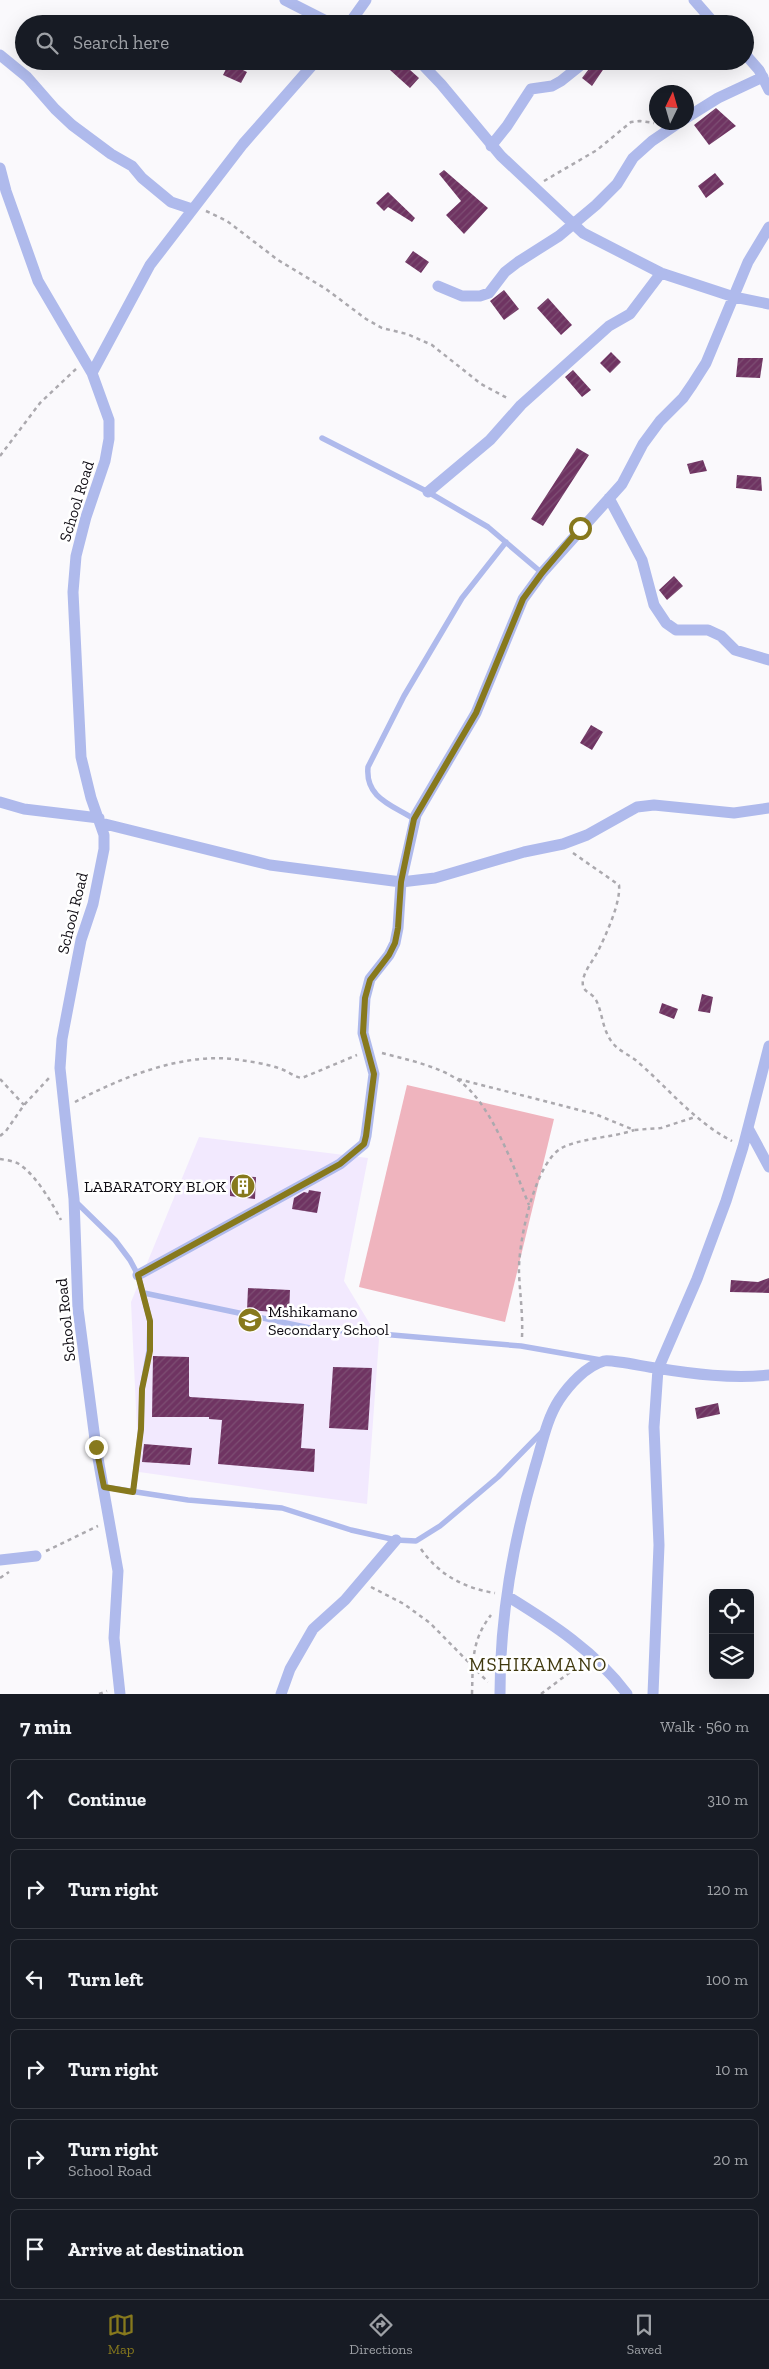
<!DOCTYPE html>
<meta charset="utf-8">
<style>
:root{--surface:#171b24;--page:#20242c;--text:#f1f3f6;--muted:#9ea1a6;--line:#363941;--accent:#87791d}
body{margin:0;font-family:"Zilla Slab",serif;background:var(--page);color:var(--text)}
.controls{position:absolute;right:15px;bottom:15px;display:grid;overflow:hidden;border-radius:8px;box-shadow:0 5px 20px #0002}
.controls button{width:45px;height:45px;display:grid;place-items:center;padding:0;border:0;border-bottom:1px solid var(--line);background:var(--surface);color:var(--text);font:25px sans-serif}
.compass{position:absolute;left:649px;top:85px;width:45px;height:45px;border-radius:50%;background:var(--surface);box-shadow:0 5px 20px #0002;rotate:5deg}
.stop{position:absolute;width:15px;height:15px;margin:-11px;border:4px solid #87791d;border-radius:50%;background:#fff}
.stop.end{background:#87791d;border-color:#fff;box-shadow:0 1px 5px #0008}
.list{margin:0;padding:0;list-style:none}
h2{display:flex;justify-content:space-between;align-items:center;height:65px;margin:0;padding:0 20px;font-size:21px}
h2 small{font-size:16px;font-weight:400;color:var(--muted)}
.list li{display:grid;grid-template-columns:32px 1fr auto;gap:15px;align-items:center;box-sizing:border-box;height:80px;margin:0 10px 10px;padding:0 10px;border:1px solid var(--line);border-radius:8px}
.list b{display:block;font-size:19px;white-space:nowrap}
.list p{margin:0;font-size:16px;white-space:nowrap;color:var(--muted)}
.list em{font-size:16px;font-style:normal;color:var(--muted)}
.icon{flex:none;width:28px;height:28px;fill:none;stroke:currentColor;stroke-width:2;stroke-linecap:round;stroke-linejoin:round}
.map{position:relative;flex:none;width:769px;height:1694px;overflow:hidden}
.search{position:absolute;background:var(--surface);box-shadow:0 5px 20px #0002;left:15px;right:15px;top:15px;height:55px;display:flex;align-items:center;gap:12px;box-sizing:border-box;padding:0 18px;border-radius:28px;color:var(--muted);font-size:19px}
.sheet{height:605px;background:var(--surface)}
nav{display:flex;justify-content:space-around;align-items:center;box-sizing:border-box;height:70px;border-top:1px solid var(--line);background:var(--surface);font-size:14px;color:var(--muted)}
nav a{display:grid;justify-items:center;gap:2px}
nav .on{color:var(--accent)}
.map>svg:first-child{display:block}
</style>
<div class="map">
<svg width="769" height="1694" viewBox="0 0 769 1694">
<defs>
<pattern id="building-hatch" width="6" height="6" patternUnits="userSpaceOnUse" patternTransform="scale(1.25)"><rect width="6" height="6" fill="#6f3462"/><path d="M-1 1l2-2M0 6l6-6M5 7l2-2" fill="none" stroke="#7d4e73"/></pattern>
</defs>
<rect width="100%" height="100%" fill="#faf9fc"/>
<!-- built -->
<path fill="#f2e9fe" d="M199,1137L368,1158L344,1281L379,1339L367,1504L139,1472L131,1302Z"/>
<!-- pitch -->
<path fill="#efb4be" d="M407,1085L554,1119L505,1322L359,1287Z"/>
<!-- building -->
<path fill="url(#building-hatch)" d="M398,61H400L419,78L410,88L390,70Z
M595,61H609L592,86L582,78Z
M229,63L247,72L241,83L223,75Z
M716,108L736,126L709,145L694,125Z
M444,170L488,208L464,234L446,215L461,201L439,174Z
M715,173L724,184L706,198L698,186Z
M388,192L415,218L412,222L388,207L384,211L376,203Z
M413,251L429,262L421,273L405,262Z
M504,290L519,309L504,320L490,301Z
M548,298L572,325L561,335L537,308Z
M611,352L621,362L610,373L600,363Z
M738,358H763L760,378L736,377Z
M573,370L591,390L582,397L565,377Z
M577,448L589,455L543,526L531,519Z
M703,460L707,471L690,474L687,464Z
M737,475L761,477L762,491L736,488Z
M674,576L683,586L667,600L659,590Z
M591,725L603,732L592,750L580,743Z
M702,994L713,997L710,1013L698,1011Z
M662,1003L678,1009L674,1019L659,1013Z
M230,1176L256,1177L255,1199L230,1196Z
M309,1190L321,1192L317,1213L292,1209L294,1198L304,1192L308,1193Z
M769,1278V1293L730,1292L731,1280L758,1282Z
M248,1288L290,1290L289,1313L247,1310Z
M153,1356L189,1357V1396L190,1397L304,1404L301,1448L315,1449L314,1472L218,1464L222,1420L209,1419V1417H152Z
M333,1367L372,1368L368,1430L329,1428Z
M718,1403L720,1414L697,1419L695,1408Z
M144,1444L192,1448L190,1465L142,1462Z"/>
<g fill="none" stroke-linecap="round" stroke-linejoin="round">
<!-- path -->
<path stroke="#aba9ae" stroke-width="2.5" stroke-dasharray="4 4" stroke-linecap="butt" d="M544,181L597,150L631,122L640,121L654,123
M206,211L227,221L278,260L326,289L366,319L382,328L407,334L432,345L481,384L509,399
M0,456L40,403L76,369
M573,853L619,885C621,903 605,937 597,953C592,962 585,970 583,980C581,993 591,991 596,1000C603,1014 602,1029 612,1042C619,1052 631,1055 639,1063C670,1090 695,1122 732,1141
M382,1053C405,1059 438,1066 458,1080C491,1102 514,1168 529,1205
M0,1079L24,1105
M458,1079L595,1114L634,1130L661,1128L695,1117
M75,1102C122,1077 186,1051 240,1060C253,1062 268,1064 281,1069C288,1071 294,1077 302,1078L357,1055
M0,1136L6,1131L24,1105L49,1078
M0,1159C6,1160 14,1161 19,1164C36,1175 52,1203 61,1220
M522,1337C523,1315 520,1295 519,1273C518,1243 534,1166 560,1149C578,1138 612,1138 634,1130
M421,1549C439,1575 464,1588 495,1593
M46,1551L98,1526
M0,1578L9,1572
M371,1587L404,1604L430,1623L488,1682
M99,1694L107,1691
M472,1694C473,1662 471,1641 491,1615
M541,1694L569,1673L583,1667"/>
<!-- lane -->
<path stroke="#afbaec" stroke-width="5.5" d="M322,438L428,492L488,527L542,573
M414,819C392,805 365,798 368,767L404,696L462,598L506,542
M75,1201L115,1240L130,1260L138,1275L150,1321L149,1351L142,1389L141,1429L133,1492
M144,1293L310,1328L521,1346L601,1360
M104,1487L188,1500L282,1508L351,1530L396,1540L416,1541L440,1526L498,1477L542,1432"/>
<!-- street -->
<path stroke="#afbaec" stroke-width="11" d="M285,0L332,24
M694,0L715,24
M349,24L366,0
M745,54L759,70L769,90
M0,55L27,77L55,109L72,125L111,154L132,166L142,178L171,202L192,209
M419,61L441,84L501,156L583,233L661,273L734,297L769,304
M686,118L718,98L763,77
M491,146L507,126L531,89L552,86L561,81L586,61
M0,168L6,191L38,281L92,373L109,420V439L105,461L86,517L76,556L73,592L81,757L91,798L104,835V849L93,904L81,940L74,976L62,1039L60,1068L74,1199L78,1309L96,1447L118,1571L114,1638L120,1694
M438,286L462,296H480L489,293L505,272L518,262L559,236L596,205L617,184L633,158L652,141L680,122
M92,373L150,265L243,144L316,61
M428,492L490,440L521,405L609,326L630,314L661,273
M609,498L642,560L654,605L666,623L676,630H708L721,636L735,650L769,660
M0,802L24,809L99,818
M101,823L270,865L401,882L435,878L524,852L563,844L587,835L637,807L654,805L734,813L769,808
M748,1128L769,1167
M138,1275L313,1179L340,1164L364,1144L366,1136L374,1074L363,1033L365,998L370,979L389,955L395,943L398,928L401,882L416,815L476,713L523,599L542,573L622,484L643,444L660,421L683,398L692,385L706,363L748,262L769,227
M0,1560L36,1556
M507,1596C551,1623 596,1652 627,1694
M281,1694L290,1669L313,1629L345,1600L396,1540
M500,1694C500,1615 513,1543 535,1467C542,1445 546,1420 559,1400C569,1385 586,1366 604,1361C611,1359 646,1367 656,1368C693,1374 732,1379 769,1375
M653,1694L659,1545L654,1427L658,1369L697,1279L726,1201L743,1147L769,1046"/>
</g>
<g fill="none" stroke-linecap="round" stroke-linejoin="round">
<!-- route -->
<path stroke="#87791d" stroke-width="6" d="M96,1447L104,1487L133,1492L141,1429L142,1389L150,1351V1321L138,1275L313,1179L340,1164L364,1144L366,1136L374,1074L363,1033L365,998L370,980L389,955L395,943L398,928L401,882L414,819L476,713L523,599L542,573L580,528"/>
</g>
<!-- icons -->
<defs>
<symbol id="building-disc" viewBox="-11 -11 22 22"><circle r="9.5" fill="#87791d" stroke="#fff"/><path d="M-4-6H4V6H1V3H-1V6H-4ZM-2.5-4.3h1.7v1.8h-1.7ZM.8-4.3h1.7v1.8H.8ZM-2.5-1h1.7V.8h-1.7ZM.8-1h1.7V.8H.8Z" fill="#fff"/></symbol>
<symbol id="school-disc" viewBox="-11 -11 22 22"><circle r="9.5" fill="#87791d" stroke="#fff"/><path d="M0-5L7-2L0 1L-7-2ZM-4 1L0 2.5L4 1V4Q0 6-4 4Z" fill="#fff"/></symbol>
</defs>
<g fill-rule="evenodd">
<use href="#building-disc" x="229" y="1172" width="28" height="28"/>
<use href="#school-disc" x="236" y="1306" width="28" height="28"/>
</g>
<g text-anchor="middle" stroke-width="5" stroke-linejoin="round" paint-order="stroke">
<!-- street labels -->
<g font-size="16" fill="#100d14" stroke="#fff">
<text transform="translate(76 501) rotate(-73)" y="6">School Road</text>
<text transform="translate(72 913) rotate(-76)" y="6">School Road</text>
<text transform="translate(65 1320) rotate(-96)" y="6">School Road</text>
</g>
<!-- poi labels -->
<g font-size="16" fill="#100d14" stroke="#fff" text-anchor="end">
<text x="226" y="1192">LABARATORY BLOK</text>
<text x="268" y="1317" text-anchor="start">Mshikamano<tspan x="268" dy="18">Secondary School</tspan></text>
</g>
<!-- quarter labels -->
<g font-size="19" letter-spacing="1" fill="#40390f" stroke="#fff">
<text x="538" y="1671">MSHIKAMANO</text>
</g>
</g>
</svg>
<div class="controls">
<button><svg class="icon" aria-label="locate" viewBox="0 0 24 24"><circle cx="12" cy="12" r="6"/><path d="M12 2v4M12 18v4M2 12h4M18 12h4"/></svg></button>
<button><svg class="icon" aria-label="layers" viewBox="0 0 24 24"><path d="M12 4l9 5-9 5-9-5zM3 14l9 5 9-5"/></svg></button>
</div>
<svg class="compass" viewBox="-18 -18 36 36"><path d="M0-13l5 13h-10z" fill="#e53935"/><path d="M0 13l5-13h-10z" fill="#9ea1a6"/></svg>
<div class="stop" style="left:580px;top:528px"></div>
<div class="stop end" style="left:96px;top:1447px"></div>
<div class="search"><svg class="icon" aria-label="search" viewBox="0 0 24 24"><circle cx="10" cy="10" r="6"/><path d="M15 15l6 6"/></svg>Search here</div>
</div>
<section class="sheet">
<h2>7 min<small>Walk · 560 m</small></h2>
<ul class="list">
<li><svg class="icon" aria-label="ahead" viewBox="0 0 24 24"><path d="M12 20V5M6 11l6-6 6 6"/></svg><div><b>Continue</b></div><em>310 m</em></li>
<li><svg class="icon" aria-label="right" viewBox="0 0 24 24"><path d="M7 20v-9h11M14 6l5 5-5 5"/></svg><div><b>Turn right</b></div><em>120 m</em></li>
<li><svg class="icon" aria-label="left" viewBox="0 0 24 24"><path d="M17 20v-9H6M10 6l-5 5 5 5"/></svg><div><b>Turn left</b></div><em>100 m</em></li>
<li><svg class="icon" aria-label="right" viewBox="0 0 24 24"><path d="M7 20v-9h11M14 6l5 5-5 5"/></svg><div><b>Turn right</b></div><em>10 m</em></li>
<li><svg class="icon" aria-label="right" viewBox="0 0 24 24"><path d="M7 20v-9h11M14 6l5 5-5 5"/></svg><div><b>Turn right</b><p>School Road</p></div><em>20 m</em></li>
<li><svg class="icon" aria-label="arrive" viewBox="0 0 24 24"><path d="M6 21V4h12l-3 4 3 4H6"/></svg><div><b>Arrive at destination</b></div></li>
</ul>
</section>
<nav>
<a class="on"><svg class="icon" aria-label="map" viewBox="0 0 24 24"><path d="M3 6l6-2 6 2 6-2v14l-6 2-6-2-6 2zM9 4v14M15 6v14"/></svg>Map</a>
<a><svg class="icon" aria-label="directions" viewBox="0 0 24 24"><path d="M12 3l9 9-9 9-9-9zM9 14v-3h6M13 9l2 2-2 2"/></svg>Directions</a>
<a><svg class="icon" aria-label="saved" viewBox="0 0 24 24"><path d="M7 4h10v16l-5-4-5 4z"/></svg>Saved</a>
</nav>
